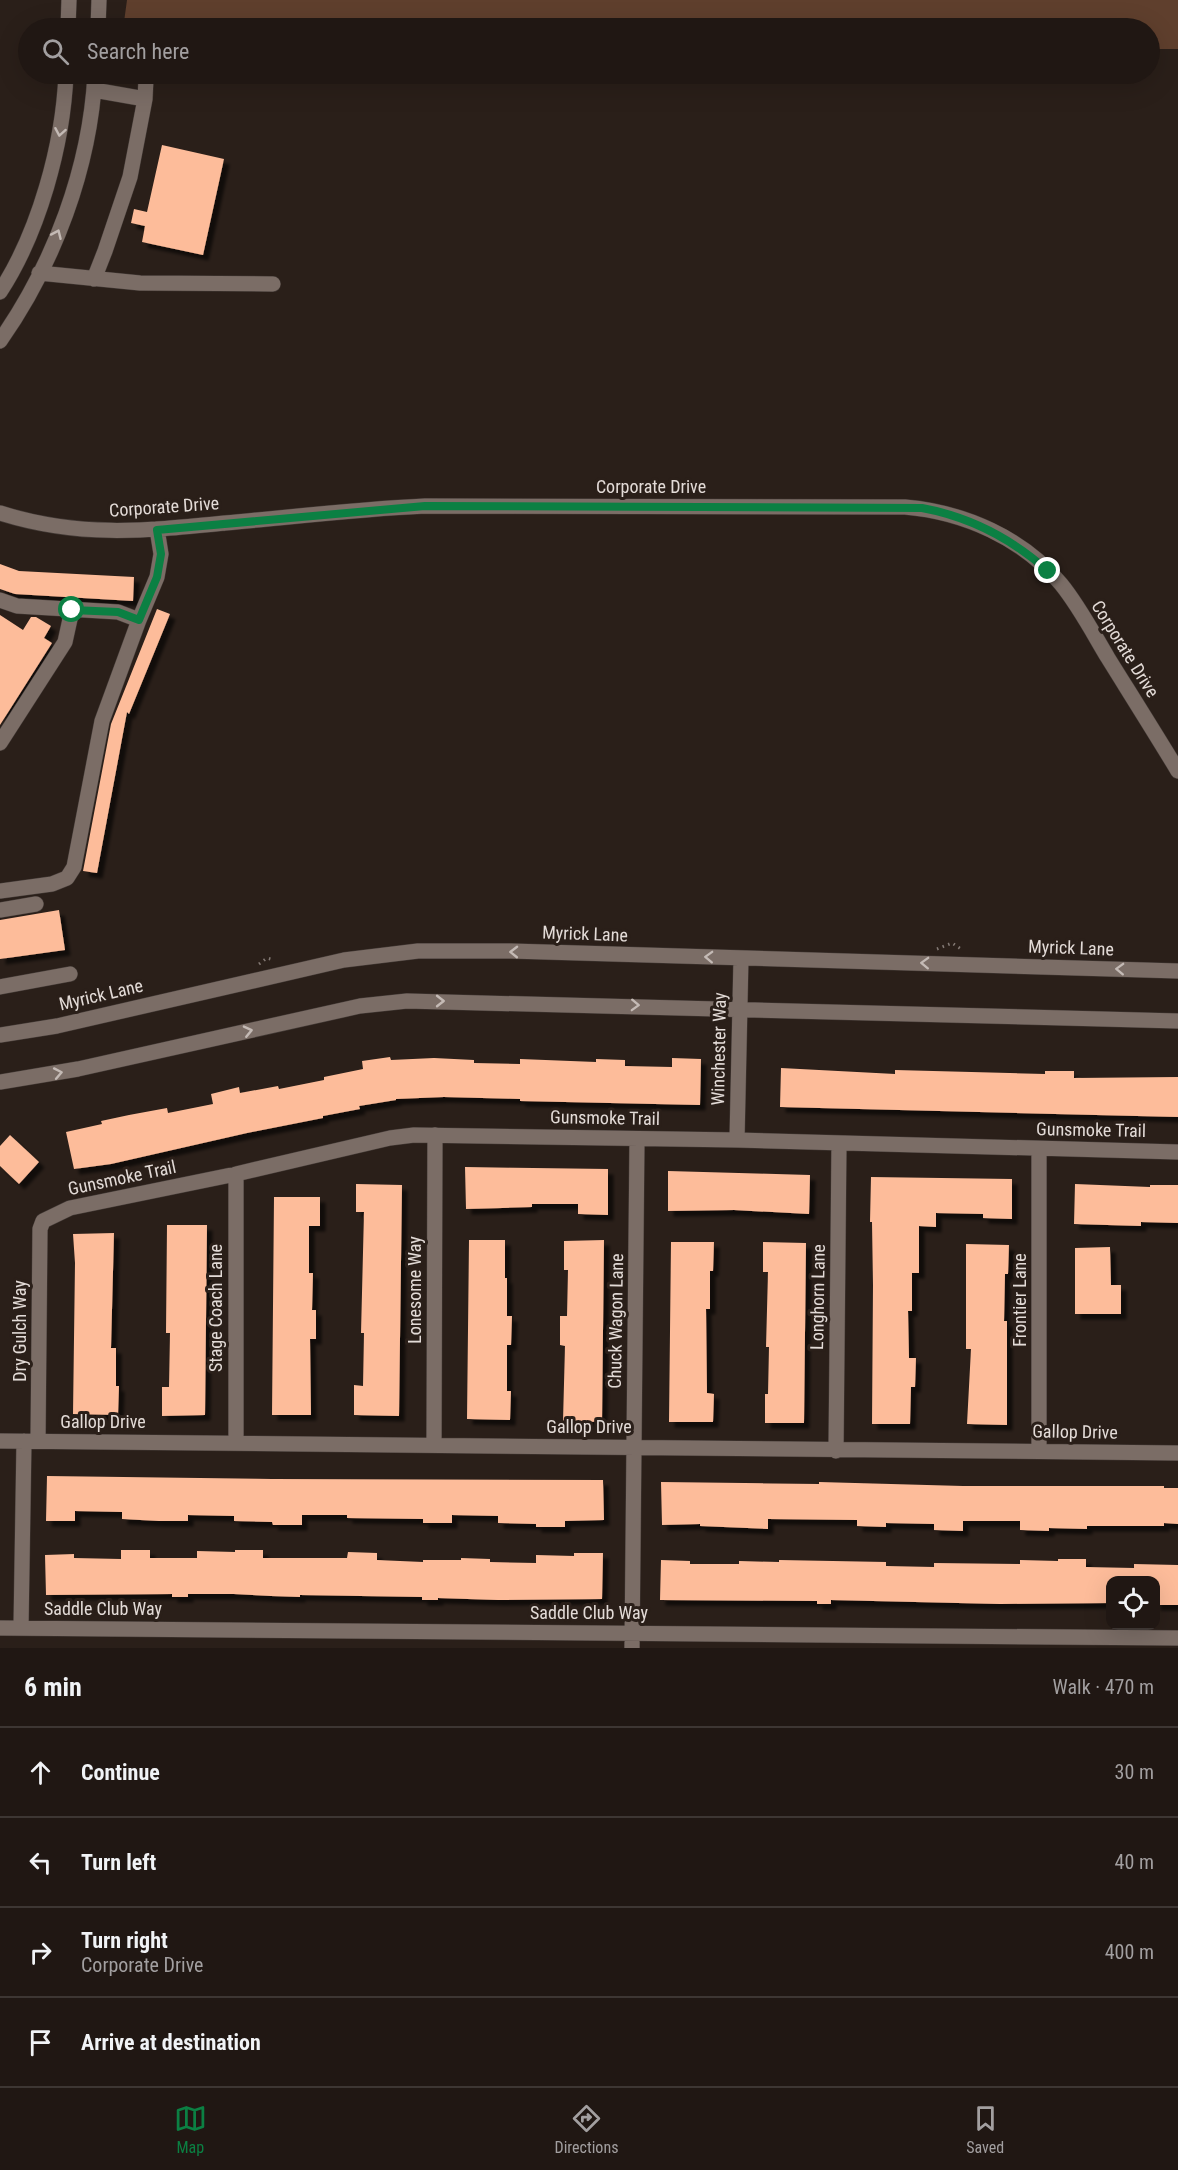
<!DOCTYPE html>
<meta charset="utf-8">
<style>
:root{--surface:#201713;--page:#28201c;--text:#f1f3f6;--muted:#a29fa0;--line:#3d3633;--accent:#0b8043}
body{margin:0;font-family:"Roboto Condensed",sans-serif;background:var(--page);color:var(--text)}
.controls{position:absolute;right:18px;bottom:18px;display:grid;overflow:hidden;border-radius:12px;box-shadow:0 6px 24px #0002}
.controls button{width:54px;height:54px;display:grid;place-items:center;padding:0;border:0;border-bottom:2px solid var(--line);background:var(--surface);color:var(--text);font:30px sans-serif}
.stop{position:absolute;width:18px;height:18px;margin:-14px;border:4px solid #0b8043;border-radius:50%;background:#fff}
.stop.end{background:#0b8043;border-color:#fff;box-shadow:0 2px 6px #0008}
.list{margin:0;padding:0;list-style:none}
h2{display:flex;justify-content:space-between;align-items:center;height:78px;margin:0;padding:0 24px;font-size:26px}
h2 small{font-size:20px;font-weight:400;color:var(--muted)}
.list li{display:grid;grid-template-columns:39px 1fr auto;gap:18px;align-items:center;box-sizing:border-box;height:90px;padding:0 24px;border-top:2px solid var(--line)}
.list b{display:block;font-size:22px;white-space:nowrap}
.list p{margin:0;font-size:20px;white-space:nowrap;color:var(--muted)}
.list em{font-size:20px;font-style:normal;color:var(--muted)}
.icon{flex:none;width:33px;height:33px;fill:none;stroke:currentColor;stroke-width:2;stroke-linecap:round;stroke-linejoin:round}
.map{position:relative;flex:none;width:1178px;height:1648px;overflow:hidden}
.search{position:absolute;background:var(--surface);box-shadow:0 6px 24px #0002;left:18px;right:18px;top:18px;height:66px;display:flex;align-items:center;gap:15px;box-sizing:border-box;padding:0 21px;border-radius:33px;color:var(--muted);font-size:22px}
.sheet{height:438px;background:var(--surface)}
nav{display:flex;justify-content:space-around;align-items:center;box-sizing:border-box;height:84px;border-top:2px solid var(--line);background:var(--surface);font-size:16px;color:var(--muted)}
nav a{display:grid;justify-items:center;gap:3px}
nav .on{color:var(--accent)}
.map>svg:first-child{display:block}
</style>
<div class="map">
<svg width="1178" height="1648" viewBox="0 0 1178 1648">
<defs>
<filter id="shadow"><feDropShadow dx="5.5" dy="5.5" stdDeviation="1.5" flood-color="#0009"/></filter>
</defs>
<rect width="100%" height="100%" fill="#2a1f19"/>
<!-- green -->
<path fill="#5f3f2d" d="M127,0H1178V49H1150V28H368L124,22Z"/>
<!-- building -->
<path fill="#fdbc9a" filter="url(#shadow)" d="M162,145L224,159L203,255L142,242L145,226L131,223L134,209L147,212Z
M0,564L19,571L134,577L133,601L15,594L0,589Z
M157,609L170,614L129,714L127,712L97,873L83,871L111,724Z
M0,615L23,630L31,617H36L51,626L44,638L52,643L0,725Z
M59,910L65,950L0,959V920Z
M390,1057L391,1060L434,1058L474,1060V1063L520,1064V1059L596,1062V1059L625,1060V1066L672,1067V1058L701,1059L700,1105L520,1101V1099L444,1097L396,1099V1100L359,1106L360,1109L323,1116V1118L247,1133L111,1164L74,1169L66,1132L102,1124L101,1121L129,1115L167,1108L168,1113L213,1104L211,1094L239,1087L240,1093L278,1086L279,1089L324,1080V1077L363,1069L362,1061Z
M781,1068L895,1074V1070L1045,1074V1071H1074V1078L1178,1077V1117L780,1107Z
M10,1135L39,1162L19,1184L0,1166V1146Z
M465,1167L608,1169V1215L578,1214V1204H532V1207L466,1209Z
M668,1171L810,1175L809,1214L734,1210L668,1211Z
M871,1177L1012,1179V1219L983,1218V1214L936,1213V1227L919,1226V1273H912V1311H908L909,1358H916L915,1387H911L910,1424H872L873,1285L872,1222H870Z
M356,1184L402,1185L399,1416L354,1415V1385L363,1386L364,1333H361L364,1212H356Z
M1075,1184L1150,1187V1185H1178V1223L1141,1222V1226L1074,1224Z
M274,1197H320V1226H309V1273H313L312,1310H316V1339H310L311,1415H272Z
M167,1225H207L205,1415L162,1416V1387H169L170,1333H166Z
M114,1233L111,1348H116V1386H119L118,1415L73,1414L75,1263L73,1234Z
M469,1240H505V1278H507V1316H512L511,1345H507V1391H511L510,1420L467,1419Z
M604,1240L602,1422L563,1421L565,1346L560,1345V1316H567L568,1270H564V1241Z
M671,1242H714L713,1271H710V1309H706L707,1393L714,1394L713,1422H669Z
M763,1242L806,1243L804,1423H765V1394H768L769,1347H766L768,1272H763Z
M966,1244L1009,1245L1008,1274H1005L1004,1321H1007V1425L967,1424L971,1349H966Z
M1110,1247L1111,1285H1121V1314H1075V1248Z
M47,1476L272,1479L603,1480L604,1520L565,1521V1527H536V1524L498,1523V1516L452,1515V1523H423V1519L347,1518V1515H302V1525H273L272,1522L234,1521V1516L188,1515V1521H159L122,1519V1512L75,1511V1521H46Z
M661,1482L819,1484V1482L963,1486H1164V1488H1178V1524L1164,1523V1526H1087V1529L1049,1528V1531L1020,1530V1521H963V1531L934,1530V1524L886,1523V1527L857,1526V1520L768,1519V1529L700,1526V1524L662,1525Z
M121,1550H150V1558H197V1551L235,1552V1550H263V1558H347L348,1552L377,1553V1560L423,1562V1560H461V1558L490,1559V1562L536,1563V1555L574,1556V1553H603L602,1599L498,1600L438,1598V1600H422V1597L300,1595V1597L271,1596L234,1594H188V1597H172V1594L46,1595L45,1555L74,1554V1558L121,1559Z
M1058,1559H1086V1567L1134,1568V1564L1178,1565V1605H1155V1581H1110V1603L1000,1604L831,1600V1604H817V1601L660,1600L661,1560L690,1561V1564H739V1561L779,1562V1560L886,1562V1566L934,1567V1563L1020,1564V1560L1058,1561Z"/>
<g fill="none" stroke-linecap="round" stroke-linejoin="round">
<defs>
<path id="minor" d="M68,28L69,0
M98,28L99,0
M94,90L145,99L146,79
M39,273L140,283L273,284
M94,279L105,251L130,177L145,99
M0,292C39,232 63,145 66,74
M0,341C54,264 90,168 95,74
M0,513C79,538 145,531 225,523C292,517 358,509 425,506L905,507C964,512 1023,538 1061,584C1079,606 1093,633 1108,658C1131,695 1155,733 1178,771
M0,600L17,606L118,612L139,620
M0,743L65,642L72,610
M0,891L52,884L67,878L74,867L102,721L139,620L157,577L161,554L157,529
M0,910L36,904
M0,987L70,974
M0,1035L57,1026L344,960L418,951H511L1178,971
M0,1082L78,1069L360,1006L407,1001L1178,1021
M737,1140L741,958
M1039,1149V1451
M236,1174V1442
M0,1441L1178,1453
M38,1441L40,1229L43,1221L70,1208L236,1174L390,1138L414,1135L737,1140L1178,1152
M434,1445L435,1135
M836,1451L839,1143
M0,1628L1178,1638
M21,1628L24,1441
M632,1648L637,1139"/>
</defs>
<!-- minor casing -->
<use href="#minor" stroke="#443b37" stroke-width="16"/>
<!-- path -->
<path stroke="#847a75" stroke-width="3" stroke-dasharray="1.5 4.5" stroke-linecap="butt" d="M601,939L608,935L616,939
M937,949L952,943L961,949
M259,964L267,958L274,960"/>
<!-- minor -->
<use href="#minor" stroke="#7b6d66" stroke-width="15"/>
</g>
<!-- one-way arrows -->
<defs><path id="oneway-chevron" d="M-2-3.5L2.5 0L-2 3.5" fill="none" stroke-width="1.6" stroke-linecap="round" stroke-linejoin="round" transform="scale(1.5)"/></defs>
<g stroke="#c4bab5">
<use href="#oneway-chevron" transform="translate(60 132) rotate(100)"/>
<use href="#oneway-chevron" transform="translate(57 234) rotate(-66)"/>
<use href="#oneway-chevron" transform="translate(514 952) rotate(-179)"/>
<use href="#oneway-chevron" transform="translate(709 957) rotate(-178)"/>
<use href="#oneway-chevron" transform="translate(925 963) rotate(-178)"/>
<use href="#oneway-chevron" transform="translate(1120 969) rotate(-178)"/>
<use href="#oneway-chevron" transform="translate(440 1001)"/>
<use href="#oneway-chevron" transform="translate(635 1005) rotate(2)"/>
<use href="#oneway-chevron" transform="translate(248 1031) rotate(-13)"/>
<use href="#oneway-chevron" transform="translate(58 1073) rotate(-11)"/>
</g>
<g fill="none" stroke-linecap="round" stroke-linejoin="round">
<!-- route -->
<path stroke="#0b8043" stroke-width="8" d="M72,610L118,612L139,620L157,577L161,554L157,530L425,506L922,508C971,517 1011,538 1048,571"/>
</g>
<g text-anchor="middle" stroke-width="6" stroke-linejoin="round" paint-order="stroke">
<!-- street labels -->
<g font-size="18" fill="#e3dbd7" stroke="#2a1f19">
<text x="651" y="493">Corporate Drive</text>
<text transform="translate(164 507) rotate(-4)" y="6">Corporate Drive</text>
<text transform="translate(1125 649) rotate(58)" y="6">Corporate Drive</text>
<text transform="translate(585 934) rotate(2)" y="6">Myrick Lane</text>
<text transform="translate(1071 948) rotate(2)" y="6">Myrick Lane</text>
<text transform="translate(101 995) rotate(-13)" y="6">Myrick Lane</text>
<text transform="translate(719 1049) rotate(-89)" y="6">Winchester Way</text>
<text transform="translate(605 1118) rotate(1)" y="6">Gunsmoke Trail</text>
<text transform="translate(1091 1130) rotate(1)" y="6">Gunsmoke Trail</text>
<text transform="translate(122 1178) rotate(-12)" y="6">Gunsmoke Trail</text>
<text transform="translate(415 1290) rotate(-90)" y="6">Lonesome Way</text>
<text transform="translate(818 1297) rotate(-89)" y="6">Longhorn Lane</text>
<text transform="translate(1020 1300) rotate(-90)" y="6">Frontier Lane</text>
<text transform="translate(216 1308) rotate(-90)" y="6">Stage Coach Lane</text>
<text transform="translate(616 1321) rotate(-89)" y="6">Chuck Wagon Lane</text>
<text transform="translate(20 1331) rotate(-90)" y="6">Dry Gulch Way</text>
<text x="103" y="1428">Gallop Drive</text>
<text x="589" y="1433">Gallop Drive</text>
<text transform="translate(1075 1432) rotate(1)" y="6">Gallop Drive</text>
<text x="103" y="1615">Saddle Club Way</text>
<text x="589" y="1619">Saddle Club Way</text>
</g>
</g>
</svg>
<div class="controls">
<button><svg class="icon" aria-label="locate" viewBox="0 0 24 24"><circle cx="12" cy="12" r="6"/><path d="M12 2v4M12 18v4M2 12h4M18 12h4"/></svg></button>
</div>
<div class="stop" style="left:72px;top:610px"></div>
<div class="stop end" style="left:1048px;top:571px"></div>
<div class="search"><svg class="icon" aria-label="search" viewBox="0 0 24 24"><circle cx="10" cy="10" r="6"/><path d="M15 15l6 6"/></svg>Search here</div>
</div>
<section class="sheet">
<h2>6 min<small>Walk · 470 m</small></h2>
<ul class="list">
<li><svg class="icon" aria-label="ahead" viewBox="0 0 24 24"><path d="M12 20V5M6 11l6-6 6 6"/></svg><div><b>Continue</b></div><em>30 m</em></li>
<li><svg class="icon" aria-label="left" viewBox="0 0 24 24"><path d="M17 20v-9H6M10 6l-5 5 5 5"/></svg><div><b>Turn left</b></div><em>40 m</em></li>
<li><svg class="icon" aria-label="right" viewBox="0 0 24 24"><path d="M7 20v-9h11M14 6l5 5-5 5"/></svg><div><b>Turn right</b><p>Corporate Drive</p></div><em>400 m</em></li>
<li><svg class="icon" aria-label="arrive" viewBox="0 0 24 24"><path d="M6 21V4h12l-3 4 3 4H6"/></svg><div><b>Arrive at destination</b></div></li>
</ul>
</section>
<nav>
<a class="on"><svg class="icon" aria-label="map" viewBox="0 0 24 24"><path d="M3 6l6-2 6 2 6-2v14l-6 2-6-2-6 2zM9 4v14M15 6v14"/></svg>Map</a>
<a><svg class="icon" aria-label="directions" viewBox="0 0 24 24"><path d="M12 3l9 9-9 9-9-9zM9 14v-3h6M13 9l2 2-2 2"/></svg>Directions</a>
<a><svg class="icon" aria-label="saved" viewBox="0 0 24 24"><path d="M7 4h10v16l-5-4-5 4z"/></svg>Saved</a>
</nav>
